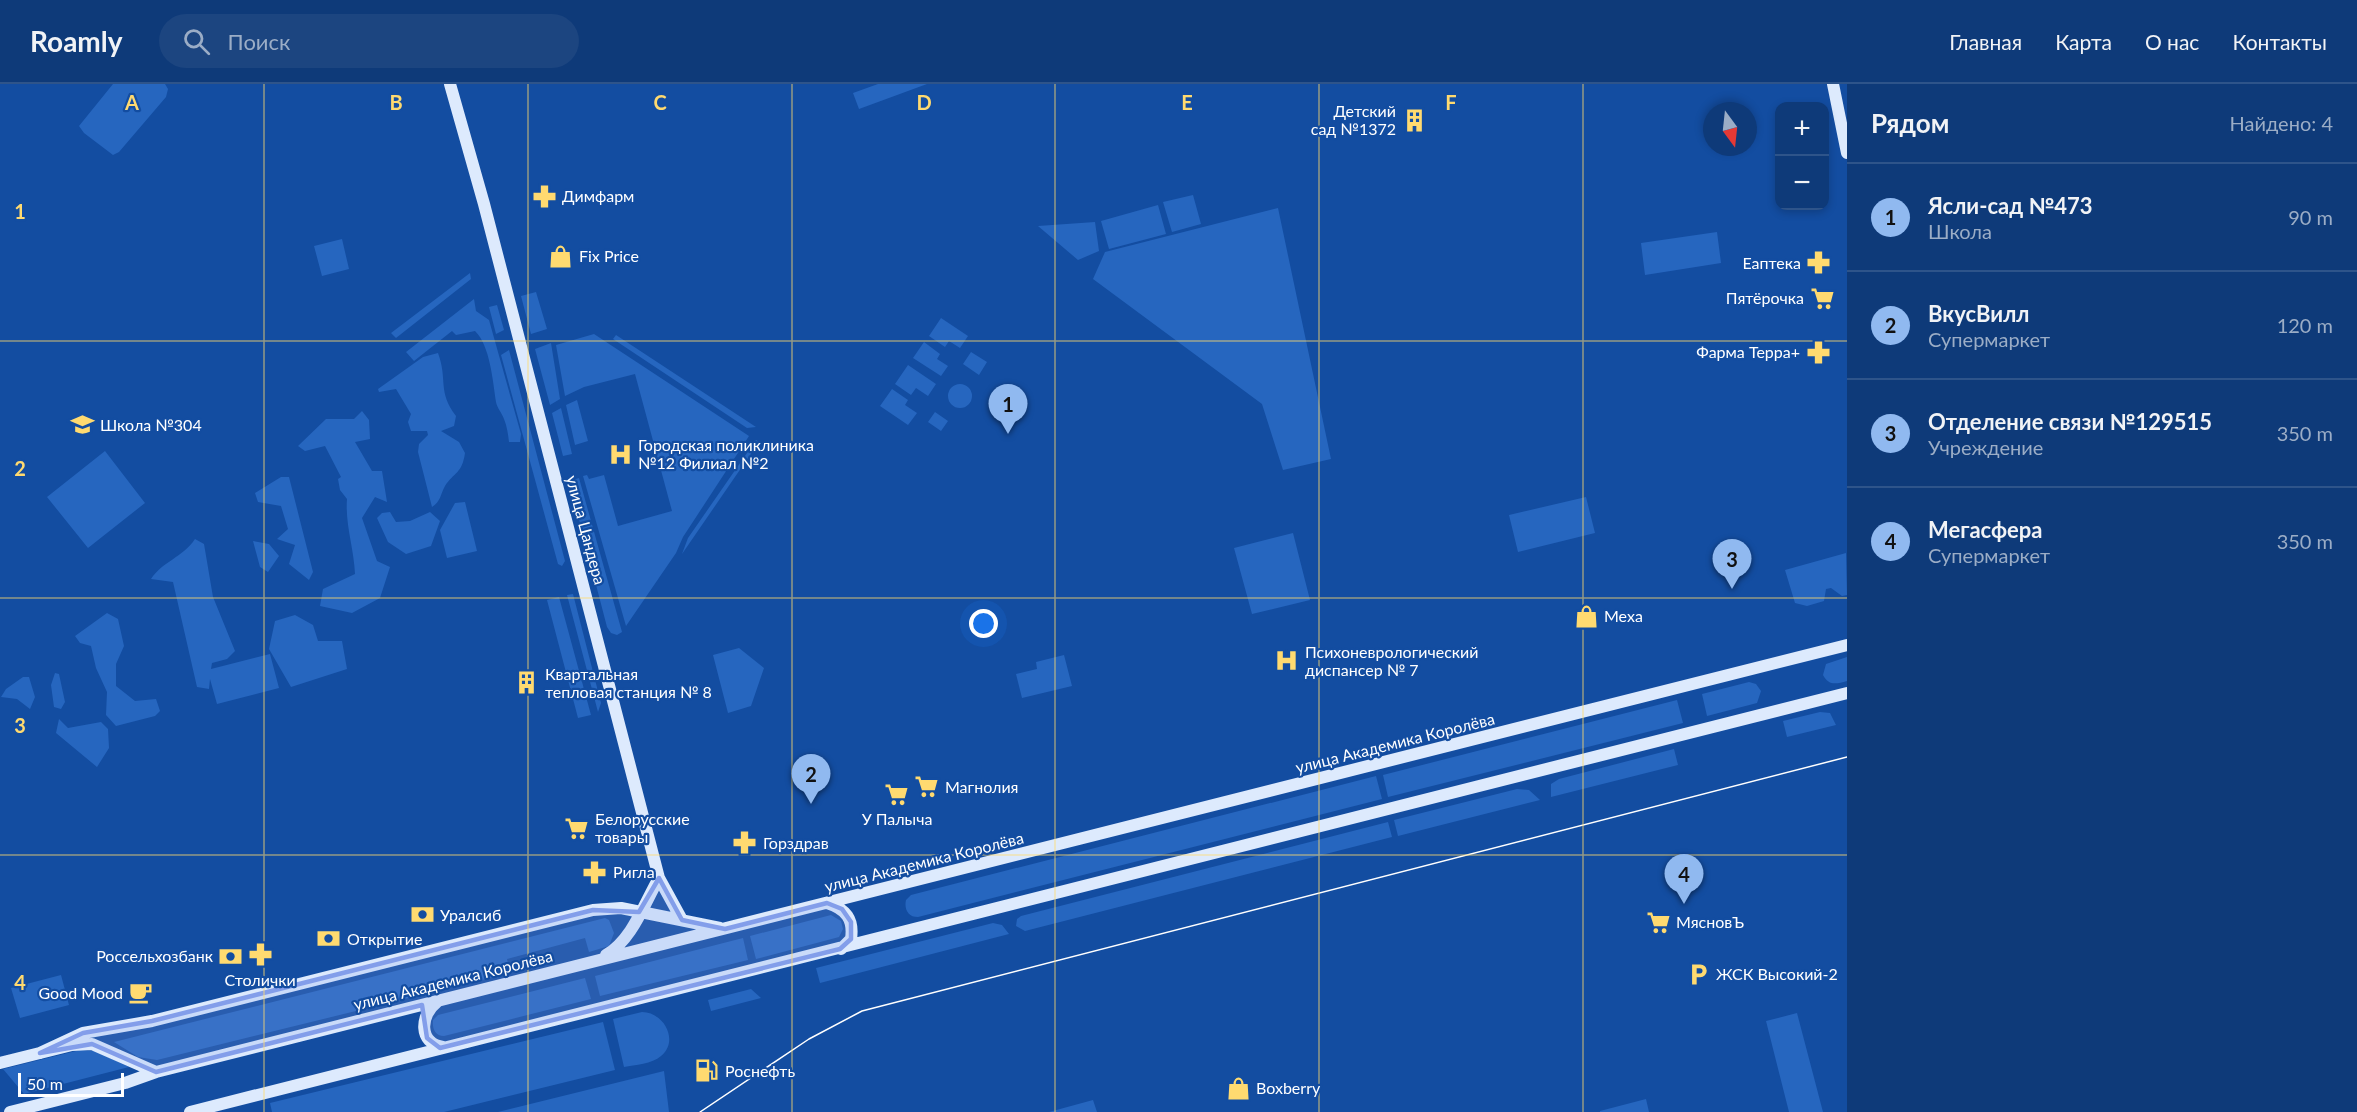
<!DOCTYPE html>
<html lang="ru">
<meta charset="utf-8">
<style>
:root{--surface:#0e3a79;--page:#1c4580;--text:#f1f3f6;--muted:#9badc6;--line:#2e548a;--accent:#90b9f0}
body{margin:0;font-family:Lato,sans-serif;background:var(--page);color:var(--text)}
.controls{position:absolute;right:18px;top:18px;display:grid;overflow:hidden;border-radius:12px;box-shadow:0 3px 9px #0003}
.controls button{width:54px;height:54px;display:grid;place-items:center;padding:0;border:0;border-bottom:2px solid var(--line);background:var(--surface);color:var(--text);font:30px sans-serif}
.compass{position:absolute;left:1703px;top:18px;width:54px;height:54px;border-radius:50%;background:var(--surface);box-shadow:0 3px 9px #0003;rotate:165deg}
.scale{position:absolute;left:18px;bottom:15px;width:106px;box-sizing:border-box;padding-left:6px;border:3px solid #fff;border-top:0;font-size:16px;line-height:21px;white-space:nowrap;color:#fff;-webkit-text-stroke:4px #134da1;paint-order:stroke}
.you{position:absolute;left:984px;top:540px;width:21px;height:21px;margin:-15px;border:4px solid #fff;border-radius:50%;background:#1a73e8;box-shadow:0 0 0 9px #1a73e833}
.badge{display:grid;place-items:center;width:39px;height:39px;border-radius:50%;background:var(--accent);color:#111;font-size:20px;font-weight:700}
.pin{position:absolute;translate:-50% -50px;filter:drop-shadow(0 2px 3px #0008)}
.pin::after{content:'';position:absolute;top:32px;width:21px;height:18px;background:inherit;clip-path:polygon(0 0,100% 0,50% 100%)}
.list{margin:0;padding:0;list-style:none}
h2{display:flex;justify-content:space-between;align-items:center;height:78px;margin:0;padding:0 24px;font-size:26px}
h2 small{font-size:20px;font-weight:400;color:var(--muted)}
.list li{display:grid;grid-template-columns:39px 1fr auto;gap:18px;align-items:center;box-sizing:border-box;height:108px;padding:0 24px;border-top:2px solid var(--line)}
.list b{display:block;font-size:22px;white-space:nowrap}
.list p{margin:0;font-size:20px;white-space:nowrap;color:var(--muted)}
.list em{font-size:20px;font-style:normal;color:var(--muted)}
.icon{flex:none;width:33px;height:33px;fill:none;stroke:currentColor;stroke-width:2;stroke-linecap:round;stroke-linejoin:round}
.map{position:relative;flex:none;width:1847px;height:1028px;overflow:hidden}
header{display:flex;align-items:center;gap:36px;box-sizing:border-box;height:84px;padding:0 30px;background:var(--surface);border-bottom:2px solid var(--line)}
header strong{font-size:28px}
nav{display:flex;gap:33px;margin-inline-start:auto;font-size:21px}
.search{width:420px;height:54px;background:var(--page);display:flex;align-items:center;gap:15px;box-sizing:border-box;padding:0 21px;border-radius:33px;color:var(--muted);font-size:22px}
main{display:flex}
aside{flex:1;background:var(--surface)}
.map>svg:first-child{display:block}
</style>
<header>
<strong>Roamly</strong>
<div class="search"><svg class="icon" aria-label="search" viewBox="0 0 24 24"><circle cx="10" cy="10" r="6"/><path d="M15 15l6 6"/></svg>Поиск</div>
<nav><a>Главная</a><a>Карта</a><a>О нас</a><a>Контакты</a></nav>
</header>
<main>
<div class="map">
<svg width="1847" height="1028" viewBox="0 0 1847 1028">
<rect width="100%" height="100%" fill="#134da1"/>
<!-- green -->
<path fill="#2666bf" d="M113,0H165L168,5L166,13L119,68L113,71L84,49L79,42Z
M878,0H927L859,25L853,9Z
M1193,111L1201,140L1172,148L1163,118Z
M1158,121L1166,150L1109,165L1101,137Z
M1278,124L1331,375L1283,386L1262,320L1093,195L1105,168Z
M1095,138L1099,167L1078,176L1038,142Z
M1717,148L1721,179L1645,191L1641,159Z
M342,155L349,185L322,192L314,162Z
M470,189L471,195L396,254L391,249Z
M536,208L547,245L531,250L521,212Z
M474,215L476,227L489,236L521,350L520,358H509C508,350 507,342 504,335C502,329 497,324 496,318C493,298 490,261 475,247L456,251L452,247L414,277L406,268Z
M497,221L504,246L496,250L489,223Z
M941,234L968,252L960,264L949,257L945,263L929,252Z
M594,250L749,352L683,453L676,469L626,542L583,392L587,391L589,395L604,391L618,442L672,427L635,290L584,303L565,312L556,261Z
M616,251L756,343L747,344L613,255Z
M924,258L940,270L937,275L948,282L941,292L913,274Z
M551,259L560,315L550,321L535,265Z
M509,266L565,477L562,482L558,480L501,271Z
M971,268L987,278L979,291L963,280Z
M438,269C448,296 437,307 456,332L454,342L441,347L459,358L465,369C462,390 454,388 445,402C440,411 441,417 432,423L418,368L419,360L428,351L427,347H411L408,338L411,330L396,305L379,308L378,305L423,273Z
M908,281L936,300L928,312L916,304L911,311L895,300Z
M948 312a12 12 0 1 1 24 0a12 12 0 1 1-24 0Z
M892,305L908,316L905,321L917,329L908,341L880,322Z
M577,316L588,357L575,361L566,321Z
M561,324L572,370L563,372L552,329Z
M362,327L369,336L370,355L355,358L372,387H382L387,418L375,413L362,434L377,477L390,483L380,514L352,529L320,522L323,505L355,490C354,464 345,441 347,415L340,406L338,395L341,393L325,362L305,367L298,362L326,335H354Z
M935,328L948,337L941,347L928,338Z
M756,356L759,358L682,470L688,454Z
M105,367L145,419L88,464L47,413Z
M281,393H289L313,488L309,496L289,480L295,461L277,455L288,445L281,422L258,418L255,409Z
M579,394L622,548L617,551L611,549L607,543L569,397Z
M1586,413L1595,449L1518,468L1509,431Z
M465,418L477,467L447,474L440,446L455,419Z
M390,428L396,438L410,437L430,428L440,437L431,462L406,470L388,458L377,434L382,429Z
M1293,449L1310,516L1252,530L1234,464Z
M195,455L204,460L213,513L235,567L227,575L212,579L211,585L270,570L279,604L217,620L210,595L209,605L197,603L173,498L151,495C163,477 182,474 195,455Z
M253,457L269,460L279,472L268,488L260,483Z
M1846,469L1847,511L1842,512L1831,504L1826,505L1824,517L1807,522L1795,519L1785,486Z
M573,510L601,619L598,628L567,511Z
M559,513L591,631L578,634L547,516Z
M107,529L118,535L124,562L116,580V602L135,617L156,615L160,627L155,632L116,642L106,631L107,608L96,584L91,562L80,559L75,552Z
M295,531L313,541L318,557H342L347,585L291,603L269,565L275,537Z
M739,564L764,584L751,622L728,629L713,571Z
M1064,571L1072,602L1022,614L1016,590L1037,585L1036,578Z
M1847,573V597C1836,600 1829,602 1823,591L1826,580Z
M55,589L59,590L65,618L61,625L54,623L51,601Z
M23,593H29L35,613L30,625L17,615L1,613L6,605Z
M1749,598L1756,600L1761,607L1757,619L1707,632L1702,610Z
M1677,616L1683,639L1388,713L1383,691Z
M1820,628L1830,629L1836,641L1787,653L1783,637Z
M59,635L68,644L101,638L108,645L109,664L97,683L56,649Z
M1674,665L1678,681L1551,713V700L1559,695Z
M1376,692L1382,715L918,833C908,833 904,825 906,816L911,811Z
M1517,705L1529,706L1540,716L1398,752L1394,736Z
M1388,738L1392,753L1025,847L1016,842L1017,835L1021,832Z
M831,831L841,837L843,845L839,853L756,875L750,852Z
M605,834L609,836L614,849L609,862L589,868L585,854L507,875L510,889L157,976L138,973L114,958Z
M993,839L1002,841L1009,850L820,899L816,884Z
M743,854L748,876L600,912L595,892Z
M61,891L69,921L20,934L11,904Z
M585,894L591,915L444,952C435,952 432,944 433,936L438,931Z
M751,905L761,914L711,927L708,916Z
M642,928C663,928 680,956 661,972C652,980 635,981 624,983L613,935Z
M1797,929L1823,1028H1789L1766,937Z
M603,938L615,986L444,1028H272L270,1019Z
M80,966L95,967L129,983L24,1010L3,985Z
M664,987L669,1028H498Z
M1646,1015L1649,1028H1600V1027Z
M1093,1016L1097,1028H1049Z"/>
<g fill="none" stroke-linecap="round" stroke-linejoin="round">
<!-- secondary -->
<path stroke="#ddeafd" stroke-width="12" d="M450,0L484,120L659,794L682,836
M1833,0L1847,69
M827,819C846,825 854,835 851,855L841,865
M606,871C632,856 644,820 659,794
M437,918C420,931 418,959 443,963
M40,969L83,949L152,937L593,826L621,824L720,844
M0,979L72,961L92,960L156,988
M10,1028L125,999L156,988L1847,561
M190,1028L1847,609"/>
<!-- tram -->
<path stroke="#fff" stroke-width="1.5" d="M700,1028L809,955L862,927L1847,673"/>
</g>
<!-- marked area -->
<path fill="#839eea" fill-opacity="0.2" stroke="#839eea" stroke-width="4.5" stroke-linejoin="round" d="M659,794L682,836L725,845L827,819L842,825L851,838V855L840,865L440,964L427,954L422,921L156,988L92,960L40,969L83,949L152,937L593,826L639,828Z"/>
<!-- grid -->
<path fill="none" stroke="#ffda70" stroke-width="1.5" stroke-opacity="0.55" d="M264,0V1028M528,0V1028M792,0V1028M1055,0V1028M1319,0V1028M1583,0V1028M0,257H1847M0,514H1847M0,771H1847"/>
<!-- icons -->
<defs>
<symbol id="building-bare" viewBox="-9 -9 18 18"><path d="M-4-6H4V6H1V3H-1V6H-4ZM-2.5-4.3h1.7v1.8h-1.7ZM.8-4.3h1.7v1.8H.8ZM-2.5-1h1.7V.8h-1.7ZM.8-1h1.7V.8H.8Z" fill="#ffda70" stroke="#134da1" stroke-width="2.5" paint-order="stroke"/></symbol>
<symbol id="pharmacy-bare" viewBox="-9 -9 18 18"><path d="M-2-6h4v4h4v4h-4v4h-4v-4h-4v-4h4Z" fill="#ffda70" stroke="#134da1" stroke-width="2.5" paint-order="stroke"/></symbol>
<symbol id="shop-bare" viewBox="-9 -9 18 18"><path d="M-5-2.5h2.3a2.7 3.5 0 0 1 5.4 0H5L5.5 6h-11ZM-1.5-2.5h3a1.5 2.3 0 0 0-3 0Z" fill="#ffda70" stroke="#134da1" stroke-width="2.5" paint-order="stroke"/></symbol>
<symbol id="supermarket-bare" viewBox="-9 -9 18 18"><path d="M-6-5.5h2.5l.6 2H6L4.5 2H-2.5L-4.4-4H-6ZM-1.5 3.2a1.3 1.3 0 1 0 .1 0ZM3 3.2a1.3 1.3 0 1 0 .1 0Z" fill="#ffda70" stroke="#134da1" stroke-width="2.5" paint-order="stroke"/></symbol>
<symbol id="school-bare" viewBox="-9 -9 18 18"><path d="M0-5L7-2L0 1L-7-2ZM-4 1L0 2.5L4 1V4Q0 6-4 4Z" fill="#ffda70" stroke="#134da1" stroke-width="2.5" paint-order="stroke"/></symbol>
<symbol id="hospital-bare" viewBox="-9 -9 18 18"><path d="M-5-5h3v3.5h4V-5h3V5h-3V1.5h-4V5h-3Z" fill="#ffda70" stroke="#134da1" stroke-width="2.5" paint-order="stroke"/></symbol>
<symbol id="bank-bare" viewBox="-9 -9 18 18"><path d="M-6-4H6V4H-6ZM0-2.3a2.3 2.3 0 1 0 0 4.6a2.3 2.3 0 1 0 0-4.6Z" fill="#ffda70" stroke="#134da1" stroke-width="2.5" paint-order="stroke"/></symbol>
<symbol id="parking-bare" viewBox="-9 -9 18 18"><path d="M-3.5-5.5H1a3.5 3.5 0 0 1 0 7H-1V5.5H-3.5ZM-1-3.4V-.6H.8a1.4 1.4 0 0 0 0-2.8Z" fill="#ffda70" stroke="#134da1" stroke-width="2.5" paint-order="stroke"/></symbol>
<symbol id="cafe-bare" viewBox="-9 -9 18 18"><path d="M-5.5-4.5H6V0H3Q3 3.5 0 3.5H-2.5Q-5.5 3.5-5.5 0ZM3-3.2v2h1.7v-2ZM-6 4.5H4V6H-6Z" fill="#ffda70" stroke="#134da1" stroke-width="2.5" paint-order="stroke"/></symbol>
<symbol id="fuel-bare" viewBox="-9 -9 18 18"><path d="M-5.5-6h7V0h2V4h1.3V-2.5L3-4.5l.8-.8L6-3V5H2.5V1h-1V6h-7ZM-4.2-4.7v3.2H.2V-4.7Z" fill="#ffda70" stroke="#134da1" stroke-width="2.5" paint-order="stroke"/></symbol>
</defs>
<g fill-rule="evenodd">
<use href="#building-bare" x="1398" y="20" width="33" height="33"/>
<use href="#pharmacy-bare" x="528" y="96" width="33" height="33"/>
<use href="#shop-bare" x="544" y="156" width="33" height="33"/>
<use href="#pharmacy-bare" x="1802" y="162" width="33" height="33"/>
<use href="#supermarket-bare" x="1806" y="198" width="33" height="33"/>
<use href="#pharmacy-bare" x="1802" y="252" width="33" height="33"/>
<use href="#school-bare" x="66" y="324" width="33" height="33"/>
<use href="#hospital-bare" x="604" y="354" width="33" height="33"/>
<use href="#shop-bare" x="1570" y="516" width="33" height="33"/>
<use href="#hospital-bare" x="1270" y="560" width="33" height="33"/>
<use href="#building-bare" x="510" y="582" width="33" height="33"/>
<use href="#supermarket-bare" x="910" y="686" width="33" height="33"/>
<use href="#supermarket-bare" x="880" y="694" width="33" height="33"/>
<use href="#supermarket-bare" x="560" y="728" width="33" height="33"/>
<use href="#pharmacy-bare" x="728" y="742" width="33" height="33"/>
<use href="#pharmacy-bare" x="578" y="772" width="33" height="33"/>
<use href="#bank-bare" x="406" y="814" width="33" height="33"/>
<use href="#supermarket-bare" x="1642" y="822" width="33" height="33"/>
<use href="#bank-bare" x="312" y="838" width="33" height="33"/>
<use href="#pharmacy-bare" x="244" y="854" width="33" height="33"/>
<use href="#bank-bare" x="214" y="856" width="33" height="33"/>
<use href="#parking-bare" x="1682" y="874" width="33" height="33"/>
<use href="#cafe-bare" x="124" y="892" width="33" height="33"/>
<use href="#fuel-bare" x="690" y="970" width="33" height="33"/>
<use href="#shop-bare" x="1222" y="988" width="33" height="33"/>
</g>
<g text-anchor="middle" stroke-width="4.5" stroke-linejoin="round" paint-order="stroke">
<!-- poi labels -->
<g font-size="16" fill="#fff" stroke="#134da1" text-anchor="start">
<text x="1396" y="33" text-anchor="end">Детский<tspan x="1396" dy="18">сад №1372</tspan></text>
<text x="562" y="118">Димфарм</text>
<text x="579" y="178">Fix Price</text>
<text x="1801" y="185" text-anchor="end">Еаптека</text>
<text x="1804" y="220" text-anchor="end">Пятёрочка</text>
<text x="1800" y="274" text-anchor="end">Фарма Терра+</text>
<text x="100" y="347">Школа №304</text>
<text x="638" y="367">Городская поликлиника<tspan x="638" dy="18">№12 Филиал №2</tspan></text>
<text x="1604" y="538">Меха</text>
<text x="1305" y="574">Психоневрологический<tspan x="1305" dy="18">диспансер № 7</tspan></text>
<text x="545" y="596">Квартальная<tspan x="545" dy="18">тепловая станция № 8</tspan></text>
<text x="945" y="709">Магнолия</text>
<text x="595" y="741">Белорусские<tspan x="595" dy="18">товары</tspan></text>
<text x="897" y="741" text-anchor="middle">У Палыча</text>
<text x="763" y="765">Горздрав</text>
<text x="613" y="794">Ригла</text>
<text x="440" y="837">Уралсиб</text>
<text x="1676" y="844">МясновЪ</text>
<text x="347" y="861">Открытие</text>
<text x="213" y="878" text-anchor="end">Россельхозбанк</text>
<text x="1716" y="896">ЖСК Высокий-2</text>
<text x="260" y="902" text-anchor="middle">Столички</text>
<text x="123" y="915" text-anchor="end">Good Mood</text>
<text x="725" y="993">Роснефть</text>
<text x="1256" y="1010">Boxberry</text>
</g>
<!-- street labels -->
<g font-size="16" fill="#fff" stroke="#134da1">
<text transform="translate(586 446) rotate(75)" y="6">улица Цандера</text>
<text transform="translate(1395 659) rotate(-14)" y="6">улица Академика Королёва</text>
<text transform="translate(924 778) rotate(-14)" y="6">улица Академика Королёва</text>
<text transform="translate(453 896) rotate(-14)" y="6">улица Академика Королёва</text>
</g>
</g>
<g font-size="20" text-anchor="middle" font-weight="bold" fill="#ffda70" stroke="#134da1" stroke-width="4.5" stroke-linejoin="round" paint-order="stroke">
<text x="132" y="26">A</text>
<text x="396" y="26">B</text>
<text x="660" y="26">C</text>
<text x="924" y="26">D</text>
<text x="1187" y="26">E</text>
<text x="1451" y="26">F</text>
<text x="20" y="135">1</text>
<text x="20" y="392">2</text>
<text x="20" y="649">3</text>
<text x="20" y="906">4</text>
</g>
</svg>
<div class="controls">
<button>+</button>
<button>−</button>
</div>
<svg class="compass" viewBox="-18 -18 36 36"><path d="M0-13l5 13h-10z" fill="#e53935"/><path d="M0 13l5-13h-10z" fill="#9badc6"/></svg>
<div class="scale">50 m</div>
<div class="you"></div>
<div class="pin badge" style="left:1008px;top:350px">1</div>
<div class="pin badge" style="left:811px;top:720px">2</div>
<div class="pin badge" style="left:1732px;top:505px">3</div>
<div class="pin badge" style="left:1684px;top:820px">4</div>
</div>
<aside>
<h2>Рядом<small>Найдено: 4</small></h2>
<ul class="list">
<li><span class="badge">1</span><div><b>Ясли-сад №473</b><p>Школа</p></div><em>90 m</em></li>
<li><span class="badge">2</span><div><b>ВкусВилл</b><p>Супермаркет</p></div><em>120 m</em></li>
<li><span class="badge">3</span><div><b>Отделение связи №129515</b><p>Учреждение</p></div><em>350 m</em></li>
<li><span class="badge">4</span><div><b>Мегасфера</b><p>Супермаркет</p></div><em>350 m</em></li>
</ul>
</aside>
</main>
